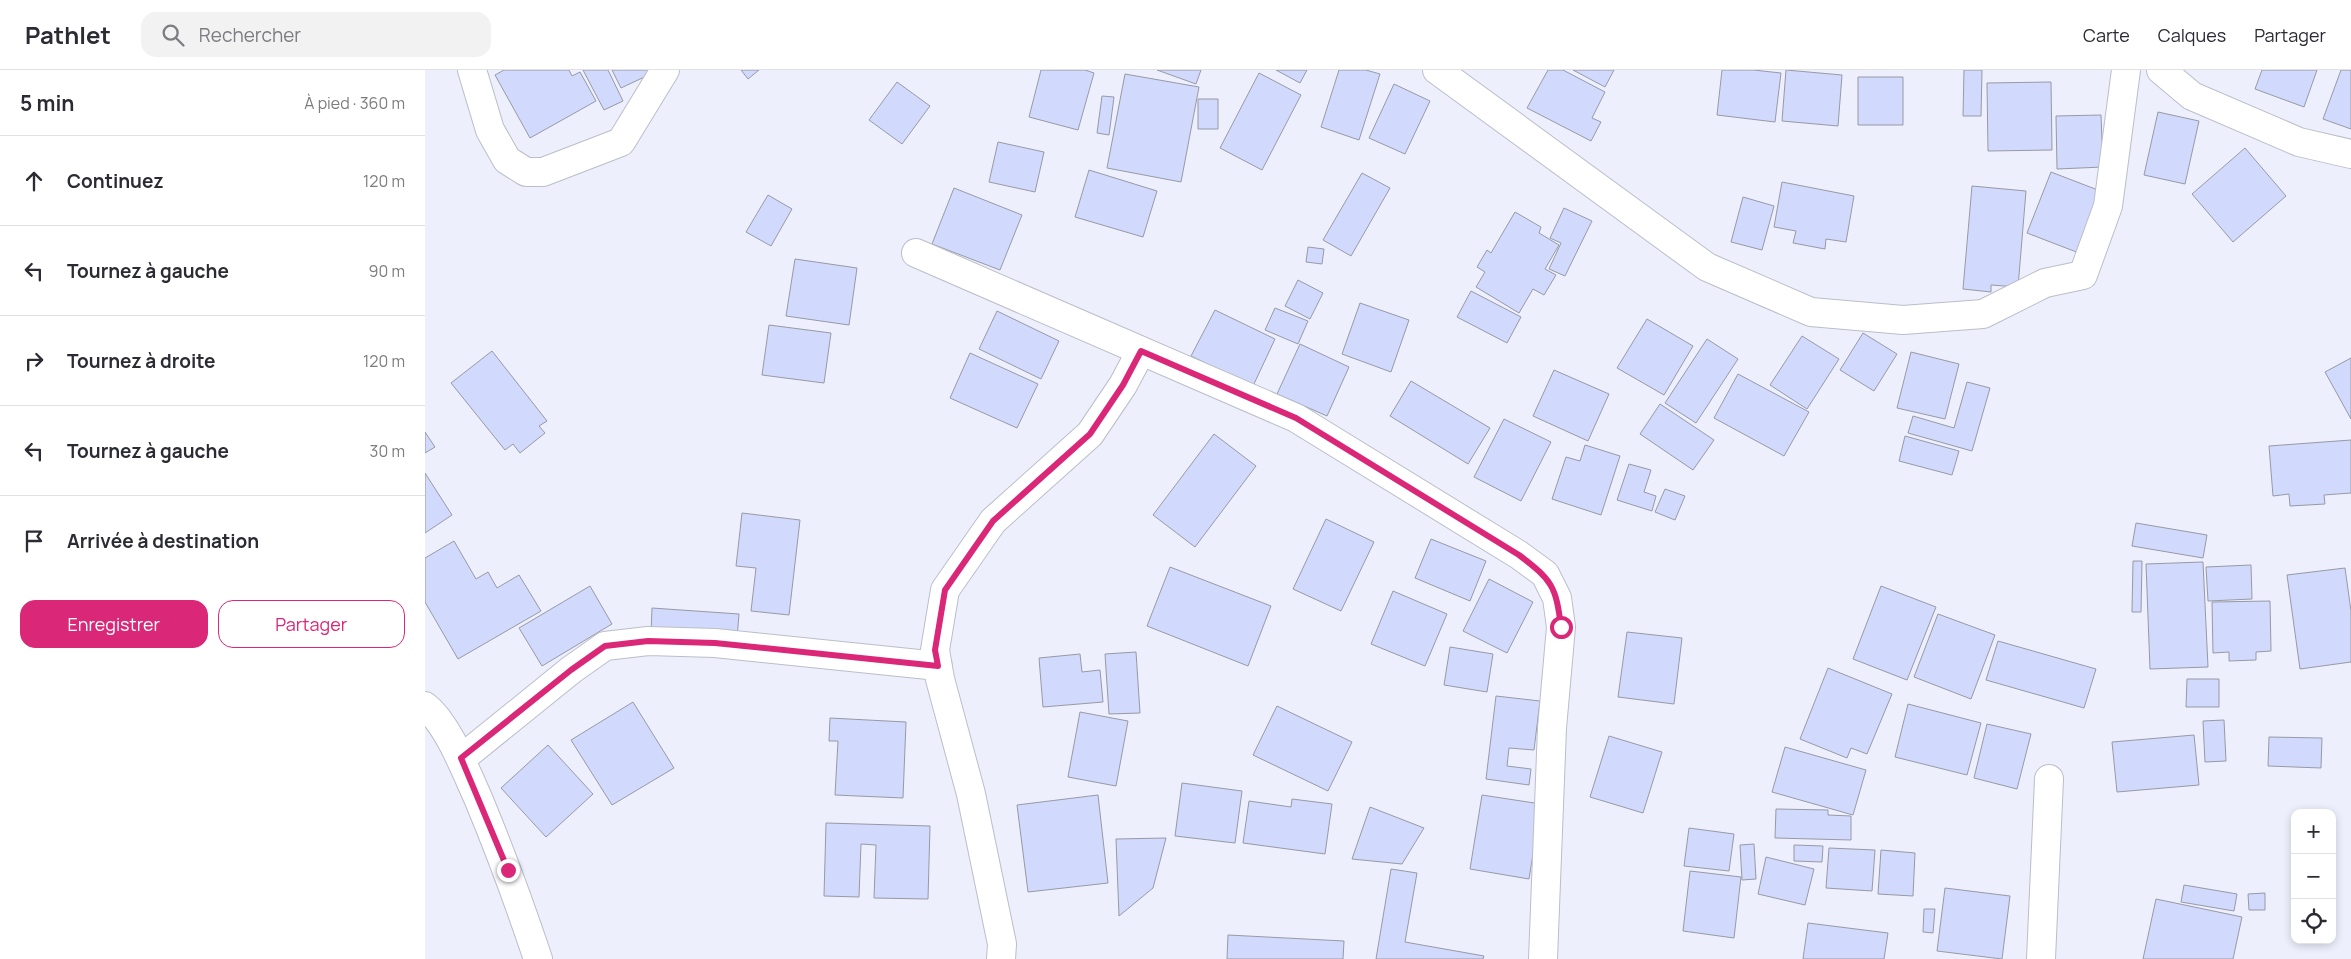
<!DOCTYPE html>
<html lang="fr">
<meta charset="utf-8">
<style>
:root{--surface:#fff;--page:#f2f2f3;--text:#2b2b33;--muted:#7c7c81;--line:#e1e1e2;--accent:#db2777}
body{margin:0;font-family:Manrope,sans-serif;background:var(--page);color:var(--text)}
.controls{position:absolute;right:15px;bottom:15px;display:grid;overflow:hidden;border-radius:10px;box-shadow:0 2px 8px #0003}
.controls button{width:45px;height:45px;display:grid;place-items:center;padding:0;border:0;border-bottom:1px solid var(--line);background:var(--surface);color:var(--text);font:25px sans-serif}
.stop{position:absolute;width:15px;height:15px;margin:-11px;border:4px solid #db2777;border-radius:50%;background:#fff}
.stop.end{background:#db2777;border-color:#fff;box-shadow:0 1px 5px #0008}
.list{margin:0;padding:0;list-style:none}
h2{display:flex;justify-content:space-between;align-items:center;height:65px;margin:0;padding:0 20px;font-size:21px}
h2 small{font-size:16px;font-weight:400;color:var(--muted)}
.list li{display:grid;grid-template-columns:32px 1fr auto;gap:15px;align-items:center;box-sizing:border-box;height:90px;padding:0 20px;border-top:1px solid var(--line)}
.list b{display:block;font-size:19px;white-space:nowrap}
.list em{font-size:16px;font-style:normal;color:var(--muted)}
.actions{display:flex;gap:10px;padding:15px 20px}
.actions a{flex:1;padding:11px 0;border:1px solid var(--accent);border-radius:15px;text-align:center;font-size:18px;color:var(--accent)}
.actions .main{background:var(--accent);color:#fff}
.icon{flex:none;width:28px;height:28px;fill:none;stroke:currentColor;stroke-width:2;stroke-linecap:round;stroke-linejoin:round}
.map{position:relative;flex:none;width:1926px;height:889px;overflow:hidden}
header{display:flex;align-items:center;gap:30px;box-sizing:border-box;height:70px;padding:0 25px;background:var(--surface);border-bottom:1px solid var(--line)}
header strong{font-size:24px}
nav{display:flex;gap:28px;margin-inline-start:auto;font-size:18px}
.search{width:350px;height:45px;background:var(--page);display:flex;align-items:center;gap:12px;box-sizing:border-box;padding:0 18px;border-radius:15px;color:var(--muted);font-size:19px}
main{display:flex}
aside{flex:1;background:var(--surface)}
.map>svg:first-child{display:block}
</style>
<header>
<strong>Pathlet</strong>
<div class="search"><svg class="icon" aria-label="search" viewBox="0 0 24 24"><circle cx="10" cy="10" r="6"/><path d="M15 15l6 6"/></svg>Rechercher</div>
<nav><a>Carte</a><a>Calques</a><a>Partager</a></nav>
</header>
<main>
<aside>
<h2>5 min<small>À pied · 360 m</small></h2>
<ul class="list">
<li><svg class="icon" aria-label="ahead" viewBox="0 0 24 24"><path d="M12 20V5M6 11l6-6 6 6"/></svg><div><b>Continuez</b></div><em>120 m</em></li>
<li><svg class="icon" aria-label="left" viewBox="0 0 24 24"><path d="M17 20v-9H6M10 6l-5 5 5 5"/></svg><div><b>Tournez à gauche</b></div><em>90 m</em></li>
<li><svg class="icon" aria-label="right" viewBox="0 0 24 24"><path d="M7 20v-9h11M14 6l5 5-5 5"/></svg><div><b>Tournez à droite</b></div><em>120 m</em></li>
<li><svg class="icon" aria-label="left" viewBox="0 0 24 24"><path d="M17 20v-9H6M10 6l-5 5 5 5"/></svg><div><b>Tournez à gauche</b></div><em>30 m</em></li>
<li><svg class="icon" aria-label="arrive" viewBox="0 0 24 24"><path d="M6 21V4h12l-3 4 3 4H6"/></svg><div><b>Arrivée à destination</b></div></li>
</ul>
<div class="actions"><a class="main">Enregistrer</a><a>Partager</a></div>
</aside>
<div class="map">
<svg width="1926" height="889" viewBox="0 0 1926 889">
<rect width="100%" height="100%" fill="#edf0fc"/>
<!-- building -->
<path fill="#d1d9fc" stroke="#979aa5" d="M79,0H144L147,6L155,2L171,31L105,68L70,5Z
M158,0H183L198,31L179,40Z
M187,0H229L230,2L196,18Z
M316,0H334L323,9Z
M616,0H660L669,3L653,60L604,47Z
M732,0H776L771,14Z
M851,0H882L875,13Z
M914,0H941L955,4L934,70L896,57Z
M1123,0H1138L1180,22L1167,48L1176,52L1166,71L1102,38Z
M1148,0H1189L1180,17Z
M1297,0H1328L1356,3L1350,52L1292,45Z
M1361,0L1417,5L1413,56L1357,51Z
M1539,0H1557L1556,46H1538Z
M1837,0H1892L1879,37L1830,19Z
M1916,0H1926V59L1898,49Z
M834,3L876,25L837,100L795,78Z
M700,4L774,17L756,112L682,98Z
M1433,7H1478V55H1433Z
M472,12L505,36L477,74L444,50Z
M1626,12L1627,80L1563,81L1562,13Z
M969,14L1005,31L980,84L944,68Z
M677,26L689,27L684,65L672,63Z
M773,29H793V59H773Z
M1733,42L1774,51L1760,114L1719,105Z
M1676,45L1678,97L1632,99L1631,46Z
M573,72L619,82L610,122L564,112Z
M1820,78L1861,126L1808,172L1767,124Z
M664,100L732,121L718,167L650,147Z
M1626,102L1678,122L1654,183L1602,163Z
M937,103L965,118L926,186L898,170Z
M1357,112L1429,126L1421,172L1401,169L1400,179L1368,173L1371,161L1349,157Z
M1547,116L1601,121L1593,217L1566,215V222L1538,219Z
M529,118L597,145L575,200L507,174Z
M343,125L367,139L346,176L321,162Z
M1318,127L1349,136L1337,180L1306,172Z
M1139,138L1167,151L1140,206L1124,199L1136,173L1125,168Z
M1090,142L1116,157L1114,163L1134,175L1120,199L1131,205L1119,225L1108,219L1094,243L1051,217L1060,202L1052,197L1062,180L1066,183Z
M883,177L899,179L897,194L881,192Z
M370,189L432,198L424,255L361,246Z
M873,210L898,223L885,249L860,236Z
M1046,221L1096,247L1082,273L1032,247Z
M935,233L984,250L966,302L917,284Z
M850,238L883,251L873,274L840,260Z
M790,240L850,269L828,316L766,286Z
M572,241L634,271L616,309L554,279Z
M1222,249L1268,276L1239,325L1192,298Z
M344,255L406,263L399,313L337,305Z
M1438,263L1472,284L1449,321L1415,300Z
M1377,266L1414,289L1382,339L1345,315Z
M1282,269L1313,289L1271,353L1240,333Z
M875,274L924,297L902,346L852,324Z
M67,281L122,351L114,356L120,363L95,383L88,374L80,380L26,313Z
M1486,282L1534,294L1520,349L1472,338Z
M545,283L613,314L592,358L525,328Z
M1926,288V349L1900,302Z
M1129,300L1184,324L1163,371L1108,346Z
M1313,304L1384,342L1359,386L1289,348Z
M986,311L1065,358L1043,394L965,346Z
M1542,312L1565,318L1547,381L1483,363L1488,346L1529,358Z
M1235,334L1289,370L1268,400L1215,364Z
M1079,349L1126,372L1096,431L1049,407Z
M0,362L10,377L0,383Z
M789,364L831,396L770,477L728,445Z
M1480,366L1534,381L1527,405L1474,391Z
M1926,370V423L1899,425L1900,434L1865,436L1864,424L1848,426L1844,376Z
M1160,375L1195,386L1176,445L1127,429L1141,387L1155,391Z
M1204,394L1226,400L1219,422L1231,426L1227,441L1192,430Z
M0,403L27,445L0,463Z
M1240,419L1260,426L1250,450L1230,442Z
M317,443L375,450L364,545L326,541L331,498L311,496Z
M901,449L949,472L916,541L868,519Z
M1711,453L1782,465L1778,488L1707,476Z
M1006,469L1061,491L1045,531L990,508Z
M29,471L51,509L63,502L72,518L94,505L116,541L33,589L0,532V488Z
M1708,491H1717L1716,542H1707Z
M1778,492L1783,597L1725,599L1721,494Z
M1826,495L1827,529L1783,531L1781,497Z
M745,497L846,536L823,596L722,556Z
M1920,498L1926,541V592L1875,599L1862,505Z
M1064,509L1108,532L1082,583L1038,561Z
M165,516L187,554L117,596L94,558Z
M1456,516L1511,537L1482,610L1428,589Z
M968,521L1022,544L1000,596L946,574Z
M1845,531L1846,581L1831,582V590L1804,591V582L1788,583L1787,532Z
M227,538L314,544L312,569L226,564Z
M1513,544L1570,565L1546,629L1489,607Z
M1202,562L1257,568L1249,634L1193,627Z
M1573,571L1671,599L1659,638L1561,610Z
M1025,577L1068,584L1062,622L1019,615Z
M711,582L715,643L684,644L680,584Z
M655,584L657,602L675,600L678,632L618,637L614,588Z
M1403,598L1467,624L1442,684L1426,678L1422,688L1375,669Z
M1762,609H1794V637H1761Z
M1071,626L1115,631L1109,680L1084,678L1082,696L1106,699L1104,715L1061,709Z
M208,632L249,698L187,735L146,670Z
M1483,634L1556,653L1542,705L1470,687Z
M852,636L927,672L903,721L828,685Z
M655,642L703,651L691,716L643,707Z
M405,648L481,652L478,728L410,725L413,671H404Z
M1799,650L1801,691L1780,692L1778,651Z
M1562,654L1606,664L1592,719L1549,708Z
M1769,665L1774,715L1692,722L1687,672Z
M1184,666L1237,682L1218,743L1165,727Z
M1844,667L1897,668L1896,698L1843,696Z
M123,675L168,724L121,767L76,718Z
M1360,677L1441,700L1428,745L1347,722Z
M757,713L817,721L810,773L750,766Z
M673,725L683,813L603,822L592,735Z
M1057,725L1116,734L1104,809L1045,799Z
M867,729L907,734L900,784L818,773L824,731L866,737Z
M945,737L999,758L977,794L927,789Z
M1351,739L1403,740V745L1426,746V770L1350,768Z
M401,753L505,756L503,829L449,828L451,775L436,774L434,827L399,826Z
M1264,758L1309,764L1304,801L1259,796Z
M741,768L728,818L694,846L691,769Z
M1329,774L1331,809L1317,810L1315,775Z
M1369,775L1398,776L1397,792L1369,791Z
M1404,778L1450,780L1447,821L1401,818Z
M1456,780L1490,783L1488,826L1453,824Z
M1341,787L1389,799L1380,835L1333,824Z
M966,799L992,803L980,872L1059,886L1058,889H951Z
M1265,801L1316,807L1309,868L1258,861Z
M1759,815L1812,824L1809,841L1756,832Z
M1520,818L1585,826L1577,889L1512,881Z
M1840,823V840H1824L1823,824Z
M1731,829L1817,847L1808,889H1718Z
M1499,839H1510L1508,863L1498,862Z
M1383,853L1463,863L1459,889H1378Z
M803,865L919,871L918,889H802Z"/>
<g fill="none" stroke-linecap="round" stroke-linejoin="round">
<defs>
<path id="minor" d="M47,0L65,60L82,90L101,102H118L196,72L240,0
M1012,0L1282,197L1386,242L1478,250L1558,244L1620,213L1658,205L1683,136L1701,0
M1736,0L1767,26L1874,72L1926,84
M491,183L871,348L1094,485L1120,504L1132,528L1136,557L1127,658L1118,889
M0,636C23,654 41,702 53,728C75,781 95,835 113,889
M36,689L146,600L180,576L223,571L290,573L513,596
M576,889L577,874L546,724L515,609L510,580L520,520L568,451L665,364L698,315L716,281
M1616,889L1624,709"/>
</defs>
<!-- minor casing -->
<use href="#minor" stroke="#bbbec9" stroke-width="30"/>
<!-- minor -->
<use href="#minor" stroke="#fff" stroke-width="28"/>
</g>
<g fill="none" stroke-linecap="round" stroke-linejoin="round">
<!-- route -->
<path stroke="#db2777" stroke-width="6" d="M83,800L36,688L146,600L180,576L223,571L290,573L513,596L510,580L520,520L568,451L665,364L698,315L716,281L871,348L1094,485C1127,510 1131,516 1136,557"/>
</g>
</svg>
<div class="controls">
<button>+</button>
<button>−</button>
<button><svg class="icon" aria-label="locate" viewBox="0 0 24 24"><circle cx="12" cy="12" r="6"/><path d="M12 2v4M12 18v4M2 12h4M18 12h4"/></svg></button>
</div>
<div class="stop" style="left:1136px;top:557px"></div>
<div class="stop end" style="left:83px;top:800px"></div>
</div>
</main>
